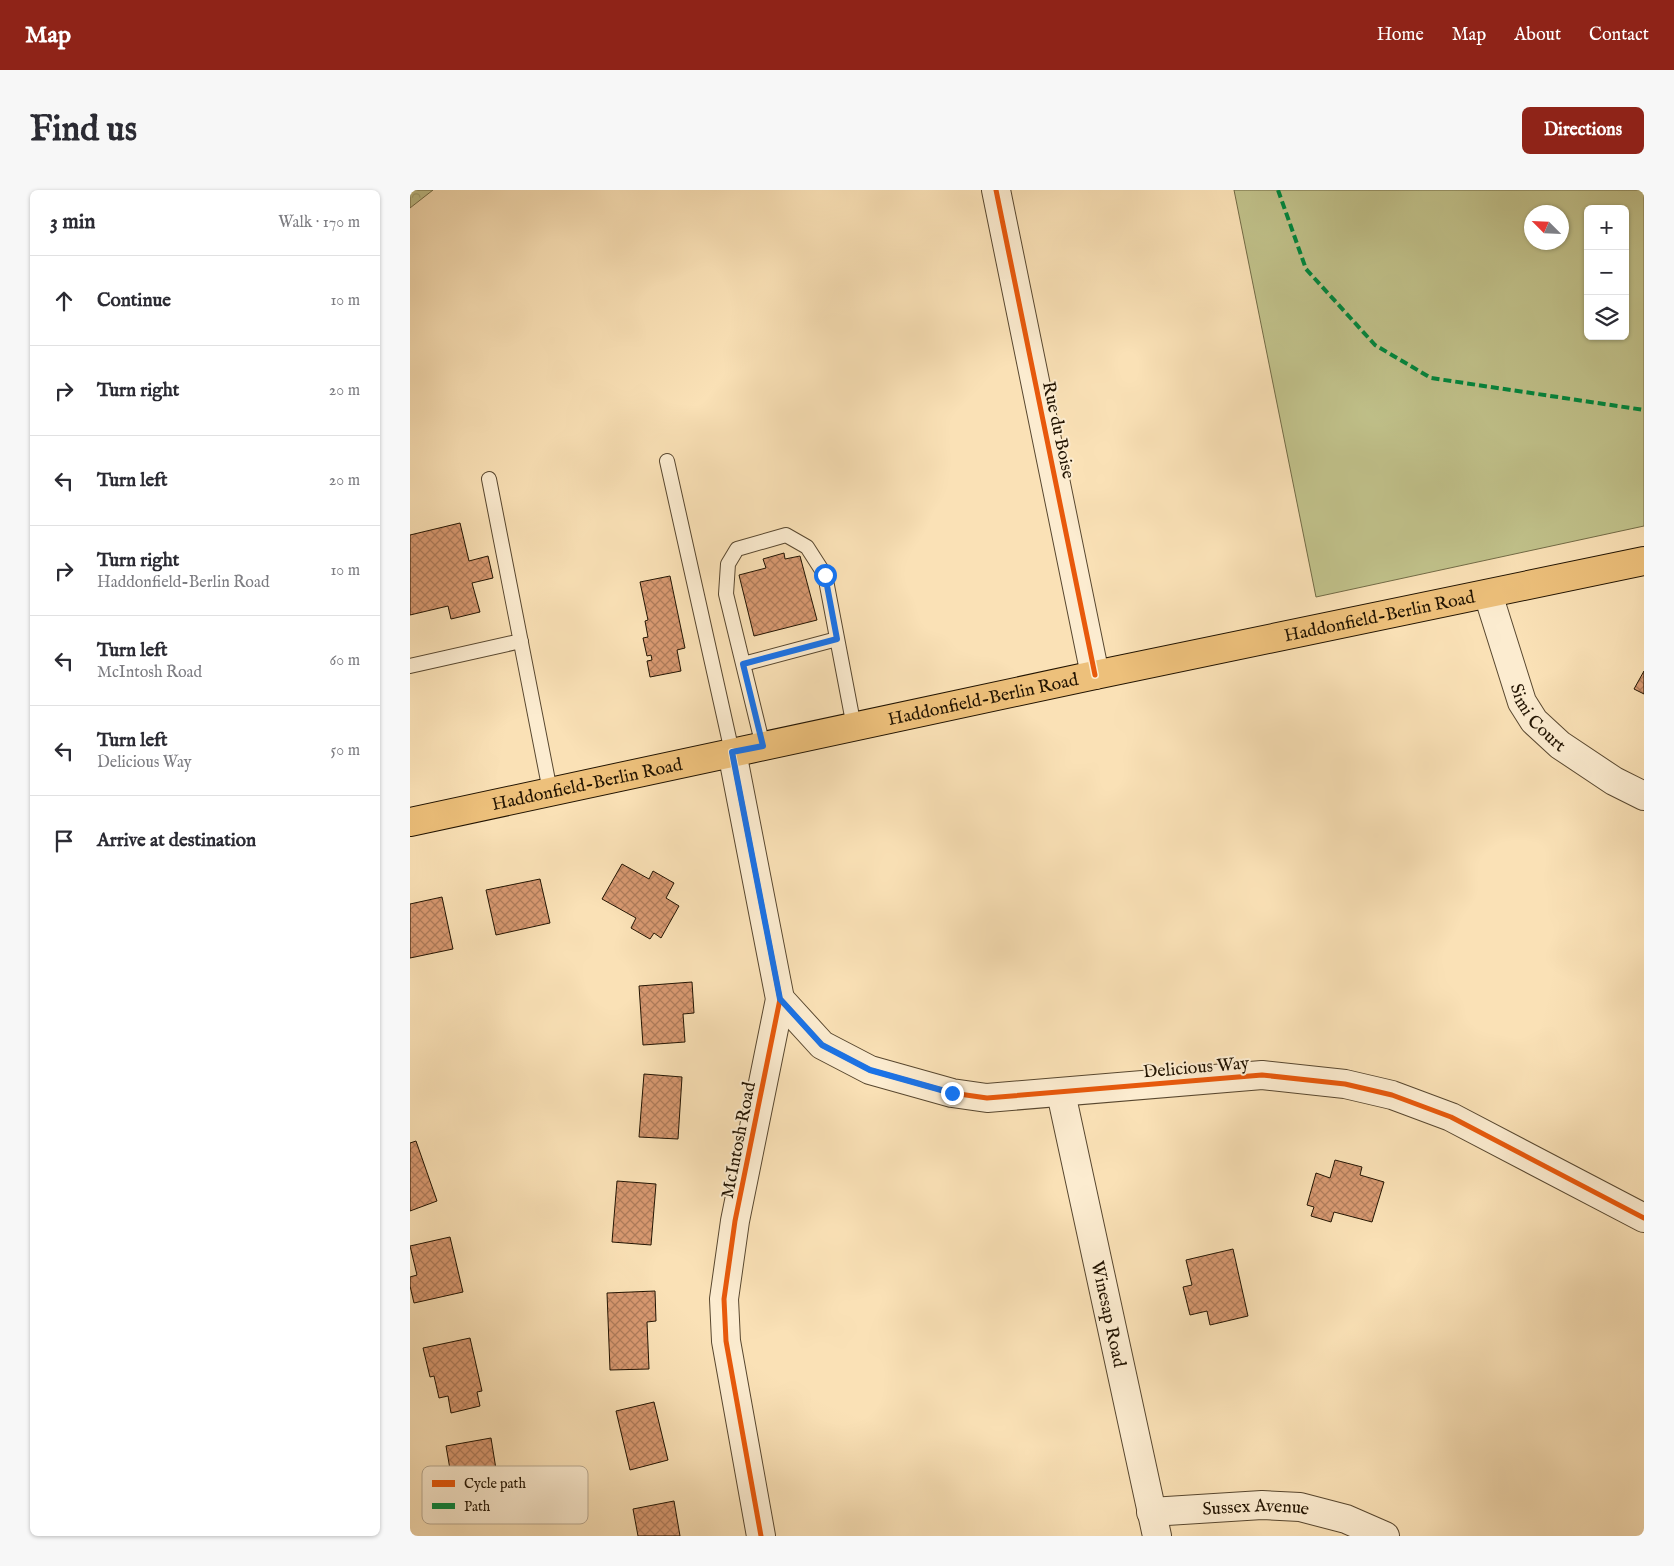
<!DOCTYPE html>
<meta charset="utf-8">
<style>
:root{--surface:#fff;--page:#f7f7f7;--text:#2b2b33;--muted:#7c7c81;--line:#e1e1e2;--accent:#8f2418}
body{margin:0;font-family:"IM FELL English",serif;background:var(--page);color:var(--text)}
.controls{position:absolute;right:15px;top:15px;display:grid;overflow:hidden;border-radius:8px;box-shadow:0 1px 4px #0004}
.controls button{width:45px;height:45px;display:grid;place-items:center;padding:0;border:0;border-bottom:1px solid var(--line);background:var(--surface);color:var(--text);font:25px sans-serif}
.compass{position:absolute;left:1114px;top:15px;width:45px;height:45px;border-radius:50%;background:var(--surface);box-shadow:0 1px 4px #0004;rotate:294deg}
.stop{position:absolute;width:15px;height:15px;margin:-11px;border:4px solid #1a73e8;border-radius:50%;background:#fff}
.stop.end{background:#1a73e8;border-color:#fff;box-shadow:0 1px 5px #0008}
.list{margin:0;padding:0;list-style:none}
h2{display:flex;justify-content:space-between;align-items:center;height:65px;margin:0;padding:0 20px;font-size:21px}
h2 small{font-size:16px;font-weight:400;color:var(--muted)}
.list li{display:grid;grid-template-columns:32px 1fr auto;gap:15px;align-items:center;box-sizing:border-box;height:90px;padding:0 20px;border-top:1px solid var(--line)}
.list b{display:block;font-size:19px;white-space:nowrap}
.list p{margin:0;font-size:16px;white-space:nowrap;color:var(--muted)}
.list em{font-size:16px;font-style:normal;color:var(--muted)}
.icon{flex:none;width:28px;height:28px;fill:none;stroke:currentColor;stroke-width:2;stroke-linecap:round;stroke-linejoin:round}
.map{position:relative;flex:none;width:1234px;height:1346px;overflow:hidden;border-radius:8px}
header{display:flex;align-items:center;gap:30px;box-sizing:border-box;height:70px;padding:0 25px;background:var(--accent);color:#fff}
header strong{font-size:24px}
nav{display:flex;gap:28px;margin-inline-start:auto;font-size:18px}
.intro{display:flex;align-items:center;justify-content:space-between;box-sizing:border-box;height:120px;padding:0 30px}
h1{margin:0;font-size:35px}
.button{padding:12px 22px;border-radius:8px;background:var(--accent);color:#fff;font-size:18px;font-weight:700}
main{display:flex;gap:30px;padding:0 30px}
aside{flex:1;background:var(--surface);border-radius:8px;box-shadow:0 1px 4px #0004}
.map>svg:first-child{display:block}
</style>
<header>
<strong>Map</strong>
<nav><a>Home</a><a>Map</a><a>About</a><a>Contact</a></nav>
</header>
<div class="intro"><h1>Find us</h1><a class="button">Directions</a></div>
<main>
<aside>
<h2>3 min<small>Walk · 170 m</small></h2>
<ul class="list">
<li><svg class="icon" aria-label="ahead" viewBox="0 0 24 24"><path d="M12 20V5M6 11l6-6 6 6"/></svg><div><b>Continue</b></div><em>10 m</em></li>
<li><svg class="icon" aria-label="right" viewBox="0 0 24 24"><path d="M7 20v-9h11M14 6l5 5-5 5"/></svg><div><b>Turn right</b></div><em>20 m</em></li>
<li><svg class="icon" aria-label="left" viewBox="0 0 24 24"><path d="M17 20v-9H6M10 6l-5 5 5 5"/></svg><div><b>Turn left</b></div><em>20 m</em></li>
<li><svg class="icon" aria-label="right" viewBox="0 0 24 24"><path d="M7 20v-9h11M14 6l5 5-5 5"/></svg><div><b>Turn right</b><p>Haddonfield-Berlin Road</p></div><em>10 m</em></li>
<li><svg class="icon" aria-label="left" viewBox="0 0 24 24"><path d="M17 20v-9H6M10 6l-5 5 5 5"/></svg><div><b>Turn left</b><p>McIntosh Road</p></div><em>60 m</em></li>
<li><svg class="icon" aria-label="left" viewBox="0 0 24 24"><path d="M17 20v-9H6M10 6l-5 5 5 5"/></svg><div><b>Turn left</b><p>Delicious Way</p></div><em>50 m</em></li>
<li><svg class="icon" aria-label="arrive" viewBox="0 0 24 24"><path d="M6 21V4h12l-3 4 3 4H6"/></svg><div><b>Arrive at destination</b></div></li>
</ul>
</aside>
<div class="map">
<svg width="1234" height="1346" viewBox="0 0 1234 1346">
<defs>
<pattern id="forest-crowns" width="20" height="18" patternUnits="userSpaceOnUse" patternTransform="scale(1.25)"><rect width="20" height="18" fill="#c1c28b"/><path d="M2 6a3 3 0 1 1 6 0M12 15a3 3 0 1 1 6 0" fill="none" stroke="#a6a676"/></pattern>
<pattern id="building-cross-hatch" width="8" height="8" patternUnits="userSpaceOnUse" patternTransform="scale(1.25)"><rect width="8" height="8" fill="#d89971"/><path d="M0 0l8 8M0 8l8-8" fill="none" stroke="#af7c5b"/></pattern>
</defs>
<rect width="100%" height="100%" fill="#fae1b6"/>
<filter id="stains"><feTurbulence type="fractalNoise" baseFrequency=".004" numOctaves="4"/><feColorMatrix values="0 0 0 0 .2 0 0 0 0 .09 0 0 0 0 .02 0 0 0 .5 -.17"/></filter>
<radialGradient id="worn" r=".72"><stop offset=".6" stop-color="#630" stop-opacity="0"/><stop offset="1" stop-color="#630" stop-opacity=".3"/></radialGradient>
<!-- green -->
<path fill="#c1c28b" stroke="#726b46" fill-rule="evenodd" d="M824,0H1234V336L906,407ZM1178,19H1215V146H1178ZM1122,22H1152V52H1122Z"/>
<!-- forest -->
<path fill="url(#forest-crowns)" stroke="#726b46" d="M0,0H23L0,18Z"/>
<!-- building -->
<path fill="url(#building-cross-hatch)" stroke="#221402" d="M50,333L59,371L78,366L83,388L62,393L70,422L41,429L38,416L0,425V345Z
M374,363L375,369L390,366L407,430L344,446L329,385L356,378L353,369Z
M260,386L275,458L267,460L271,481L240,487L237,471L242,470L241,465L237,466L233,448L238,447L235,431L238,430L230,392Z
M1234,481V504L1224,499Z
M212,674L239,689L243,681L264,693L256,708L269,716L251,748L244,743L240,749L221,738L226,728L192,709Z
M130,689L140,733L86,745L76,700Z
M32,707L43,759L0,768V714Z
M282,792L284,823L273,824L275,852L233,855L229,796Z
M234,884L272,887L268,949L229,947Z
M6,951L27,1011L0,1021V953Z
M925,970L952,977L950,985L974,992L962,1032L924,1022L921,1032L901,1026L904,1017L897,1015L906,983L920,988Z
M207,991L246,994L241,1055L202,1052Z
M40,1047L53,1102L4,1113L0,1096V1087L7,1085L0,1056Z
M823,1059L838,1126L800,1135L797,1121L780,1125L773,1097L782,1095L776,1070Z
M245,1101L246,1131L237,1132L239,1179L200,1180L197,1103Z
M60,1148L72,1201L67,1202L70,1216L41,1223L38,1206L29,1208L24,1186L20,1187L13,1158Z
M244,1212L258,1270L220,1280L206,1221Z
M81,1248L90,1304L82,1305L84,1319L62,1323L60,1312L51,1314L46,1284L41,1285L36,1256Z
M264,1311L270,1346H228L223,1319Z"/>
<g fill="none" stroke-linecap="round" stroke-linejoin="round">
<defs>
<path id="service" d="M257,271L322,562
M79,289L140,601
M333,474L427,449
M0,476L111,451
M353,556L316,404L318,374L327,359L376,345L397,357L415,385L444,537"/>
<g id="minor">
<path d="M586,0L685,485"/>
<path id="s1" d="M1078,404L1112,512L1124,531L1150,555L1204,591L1234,606"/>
<path d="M322,562L370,809L325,1031L314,1109L316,1151L351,1346"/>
<path d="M370,809L412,855L460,880L542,903L577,908L852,885L935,894L982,905L1041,927L1234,1028"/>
<path id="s2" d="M651,903L747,1346"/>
<path id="s3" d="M741,1322L852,1315L890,1317L936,1329L975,1346"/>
</g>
<g id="primary">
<path id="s4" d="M0,632L685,485L1234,371"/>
</g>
</defs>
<!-- service casing -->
<use href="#service" stroke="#58472f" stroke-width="16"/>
<!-- minor casing -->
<use href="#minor" stroke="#58472f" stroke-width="30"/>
<!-- primary casing -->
<use href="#primary" stroke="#221402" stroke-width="30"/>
<!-- service -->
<use href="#service" stroke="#fcecd0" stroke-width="14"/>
<!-- minor -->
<use href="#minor" stroke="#fcecd0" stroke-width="28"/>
<!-- primary -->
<use href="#primary" stroke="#edc07b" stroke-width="28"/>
<!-- quiet -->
<path stroke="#00873e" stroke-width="4" stroke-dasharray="8 4" stroke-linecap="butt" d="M868,0L896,79L965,155L1021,188L1234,220"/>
<defs>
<path id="cycleway" d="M586,0L685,485
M322,562L370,809L325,1031L314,1109L316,1151L351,1346
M370,809L412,855L460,880L542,903L577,908L852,885L935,894L982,905L1041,927L1234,1028"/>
</defs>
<!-- cycleway casing -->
<use href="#cycleway" stroke="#fcecd0" stroke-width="8"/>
<!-- cycleway -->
<use href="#cycleway" stroke="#e8590c" stroke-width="5"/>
</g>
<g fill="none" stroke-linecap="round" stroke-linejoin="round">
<!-- route -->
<path stroke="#1a73e8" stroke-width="6" d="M415,385L427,449L333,474L353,556L322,562L370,809L412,855L460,880L542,903"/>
</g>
<g text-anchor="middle" stroke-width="4" stroke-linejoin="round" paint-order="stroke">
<!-- street labels -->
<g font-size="18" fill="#221402" stroke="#fcecd0">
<text transform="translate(649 240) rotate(78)" y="6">Rue du Boise</text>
<text dy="6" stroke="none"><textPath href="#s4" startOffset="991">Haddonfield-Berlin Road</textPath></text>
<text dy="6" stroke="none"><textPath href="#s4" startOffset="586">Haddonfield-Berlin Road</textPath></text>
<text dy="6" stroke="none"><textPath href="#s1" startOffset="135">Simi Court</textPath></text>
<text dy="6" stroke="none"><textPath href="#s4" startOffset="181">Haddonfield-Berlin Road</textPath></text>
<text transform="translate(786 877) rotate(-5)" y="6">Delicious Way</text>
<text transform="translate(328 950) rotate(-79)" y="6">McIntosh Road</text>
<text dy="6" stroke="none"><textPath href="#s2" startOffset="226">Winesap Road</textPath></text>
<text dy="6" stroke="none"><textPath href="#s3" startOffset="105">Sussex Avenue</textPath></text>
</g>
</g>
<!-- legend -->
<rect x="12" y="1276" width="166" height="58" rx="8" fill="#fcecd0" stroke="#bbab92" stroke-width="1"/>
<rect x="22" y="1290" width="23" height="7" fill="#e8590c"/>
<rect x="22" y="1313" width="23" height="6" fill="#00873e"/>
<g font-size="14" fill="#221402">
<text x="54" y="1298">Cycle path</text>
<text x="54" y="1321">Path</text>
</g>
<rect width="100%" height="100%" filter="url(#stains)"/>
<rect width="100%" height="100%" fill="url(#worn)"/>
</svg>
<div class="controls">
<button>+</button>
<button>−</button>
<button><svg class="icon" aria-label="layers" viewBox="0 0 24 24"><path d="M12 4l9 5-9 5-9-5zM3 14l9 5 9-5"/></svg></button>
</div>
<svg class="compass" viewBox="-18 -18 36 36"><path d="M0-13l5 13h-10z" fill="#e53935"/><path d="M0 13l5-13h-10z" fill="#7c7c81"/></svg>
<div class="stop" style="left:415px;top:385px"></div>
<div class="stop end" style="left:542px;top:903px"></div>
</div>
</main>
